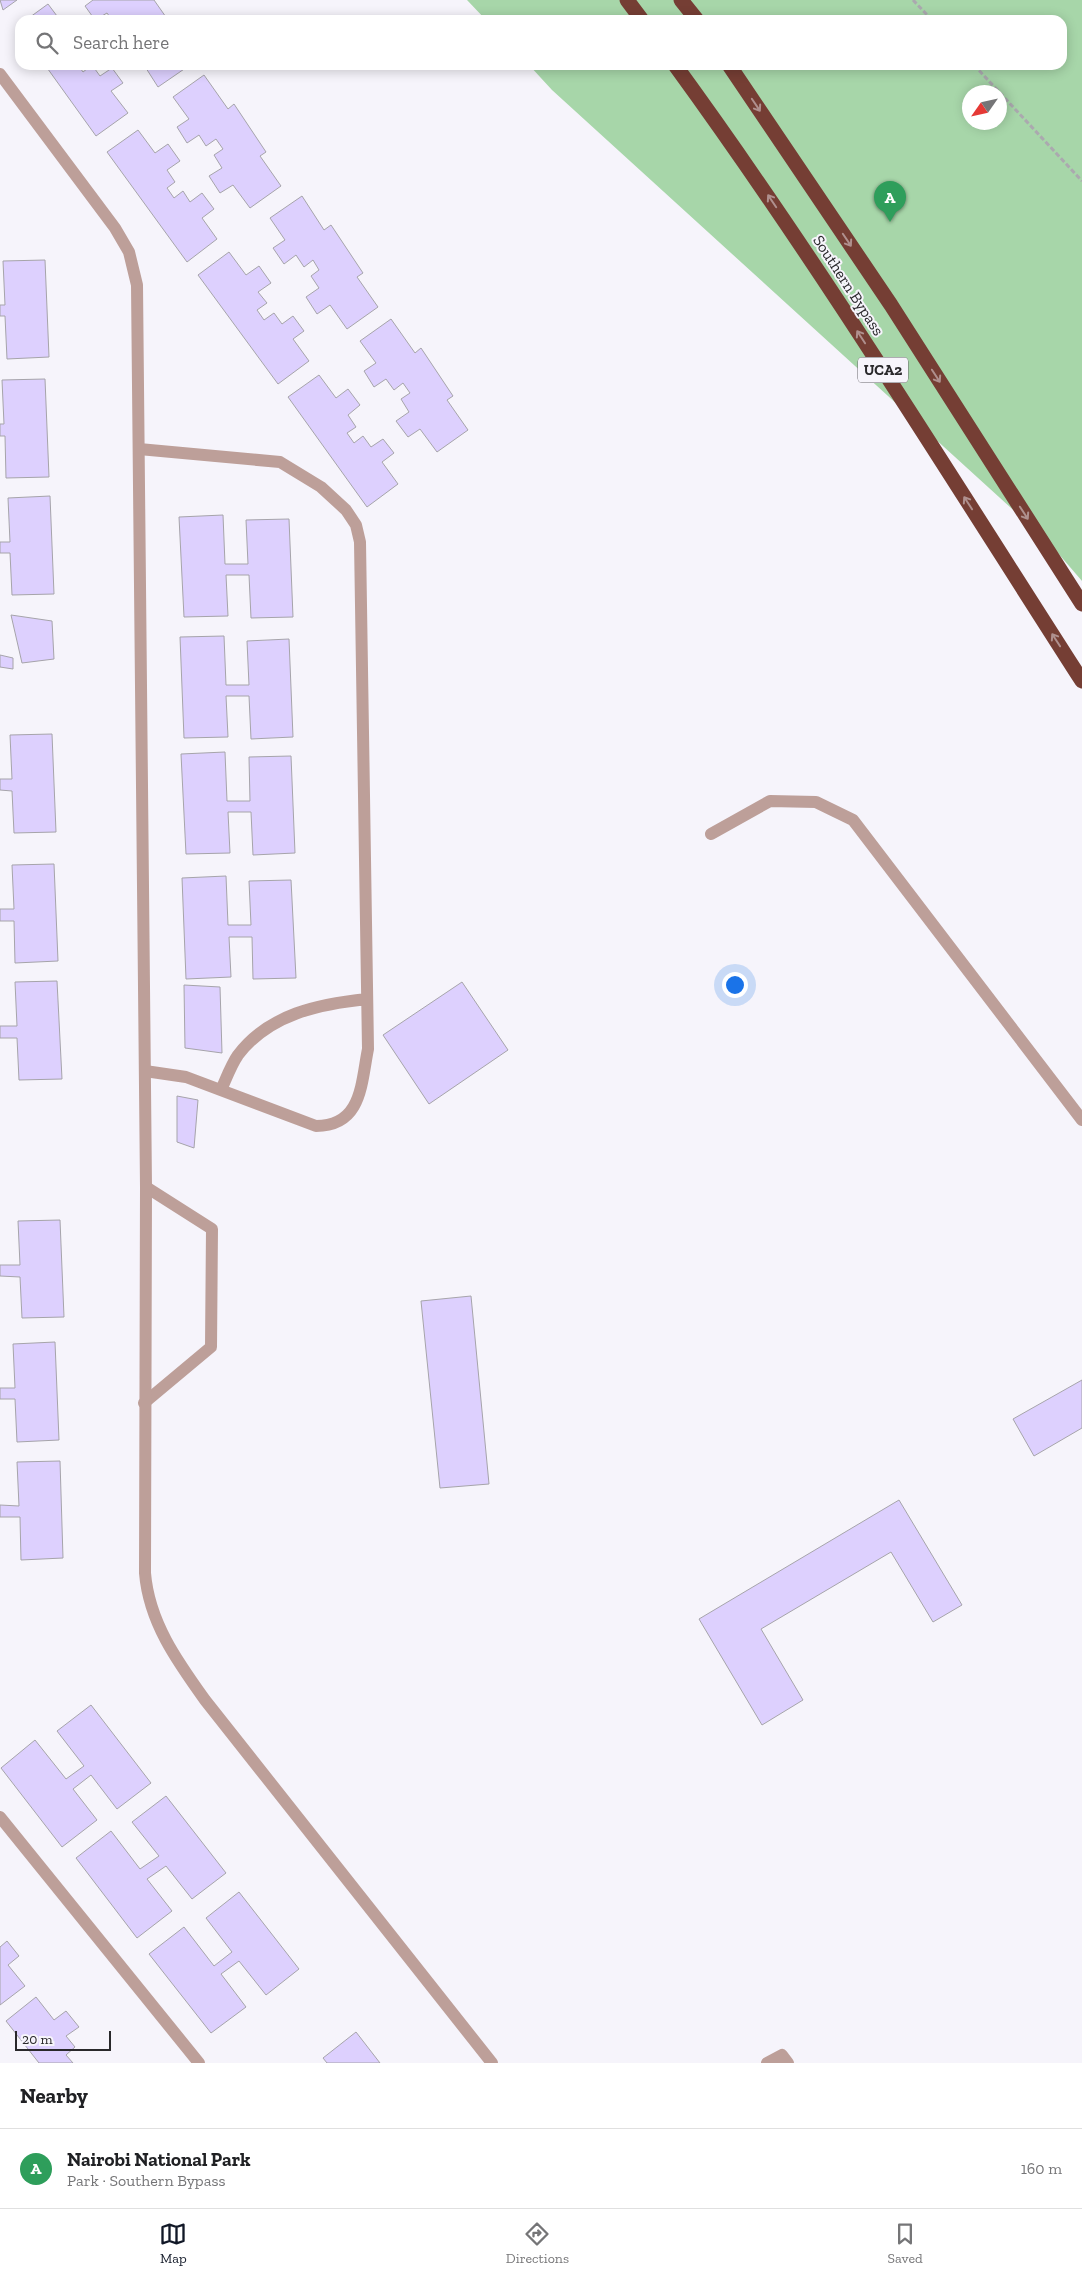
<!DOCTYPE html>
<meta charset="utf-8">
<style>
:root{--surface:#fff;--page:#f6f6f6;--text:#202124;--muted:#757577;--line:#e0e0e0;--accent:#111827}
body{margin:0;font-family:"Zilla Slab",serif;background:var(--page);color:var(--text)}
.compass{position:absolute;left:962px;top:85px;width:45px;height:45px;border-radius:50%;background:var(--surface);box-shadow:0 2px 12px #0003;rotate:236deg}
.scale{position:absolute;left:15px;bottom:12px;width:96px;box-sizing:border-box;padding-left:5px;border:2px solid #29282b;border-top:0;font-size:14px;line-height:18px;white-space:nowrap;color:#29282b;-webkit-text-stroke:4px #f6f4fb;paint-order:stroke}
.you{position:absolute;left:734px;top:984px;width:18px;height:18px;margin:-12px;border:4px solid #fff;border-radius:50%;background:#1a73e8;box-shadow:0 0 0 8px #1a73e833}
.badge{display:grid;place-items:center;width:32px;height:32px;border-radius:50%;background:var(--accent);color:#fff;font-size:16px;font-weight:700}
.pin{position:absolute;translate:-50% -41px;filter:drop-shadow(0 1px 2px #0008)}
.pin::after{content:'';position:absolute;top:26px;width:18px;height:15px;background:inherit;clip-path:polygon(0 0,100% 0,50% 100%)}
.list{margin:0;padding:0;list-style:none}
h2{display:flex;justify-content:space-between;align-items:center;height:65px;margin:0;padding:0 20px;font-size:21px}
h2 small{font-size:16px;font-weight:400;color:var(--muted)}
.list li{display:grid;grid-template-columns:32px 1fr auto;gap:15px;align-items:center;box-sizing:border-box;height:80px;padding:0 20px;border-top:1px solid var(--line)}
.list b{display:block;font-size:19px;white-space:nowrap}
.list p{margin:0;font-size:16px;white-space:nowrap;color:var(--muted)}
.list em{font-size:16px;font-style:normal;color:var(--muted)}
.icon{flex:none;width:28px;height:28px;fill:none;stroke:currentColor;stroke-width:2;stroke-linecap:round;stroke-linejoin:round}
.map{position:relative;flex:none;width:1082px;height:2063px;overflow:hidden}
.search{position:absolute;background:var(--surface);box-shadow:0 2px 12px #0003;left:15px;right:15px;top:15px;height:55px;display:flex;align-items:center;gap:12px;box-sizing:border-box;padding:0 18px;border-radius:15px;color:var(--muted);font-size:19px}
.sheet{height:145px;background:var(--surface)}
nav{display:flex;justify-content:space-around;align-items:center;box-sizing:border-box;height:70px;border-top:1px solid var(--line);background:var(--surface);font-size:14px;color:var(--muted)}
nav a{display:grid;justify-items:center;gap:2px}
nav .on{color:var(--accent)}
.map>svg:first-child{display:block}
</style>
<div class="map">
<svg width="1082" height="2063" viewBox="0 0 1082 2063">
<rect width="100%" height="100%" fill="#f6f4fb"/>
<!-- green -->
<path fill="#a7d6a9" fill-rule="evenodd" d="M467,0H1082V581L1051,545L1033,528L552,90L529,65H1062V20H486ZM970,92H1000V122H970Z"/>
<!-- building -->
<path fill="#ddd0fe" stroke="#a6a4aa" d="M0,0H17L3,10Z
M93,0H154L168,20H126L125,18L112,20L107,13L95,20L85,6Z
M48,4L60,20H26Z
M45,65H78L83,72L92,65L100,76L112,68L123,83L111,91L128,113L96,136Z
M144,65H190L158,87Z
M204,75L228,109L234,104L266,152L260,156L281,186L250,208L233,185L220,193L209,176L222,168L214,155L223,149L216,139L206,146L199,135L187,143L177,127L189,119L173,97Z
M138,130L155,153L168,144L180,161L167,170L175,182L167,188L174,198L183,191L190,202L202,193L214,209L202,218L217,239L187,262L107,152Z
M302,196L324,230L331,225L363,273L357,277L378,307L347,329L330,305L317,314L306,297L319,288L311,276L319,270L313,260L304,267L296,255L284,264L273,248L285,240L270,218Z
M229,252L246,275L259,266L271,283L258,292L267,303L257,310L264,320L274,313L282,324L293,316L304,331L293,339L309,361L278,384L198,275Z
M45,260L49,357L7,359L5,316H0V305H5L3,261Z
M391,319L415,353L421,348L453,396L447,400L468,430L437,452L420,429L408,437L396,421L409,412L401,399L410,393L403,383L394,390L386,379L374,387L364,371L376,363L360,341Z
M319,375L336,398L348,389L360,405L348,415L356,427L347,433L354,443L363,436L371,447L383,439L394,453L382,462L398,484L367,507L288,397Z
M45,379L49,477L6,478L5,436H0V424H4L2,380Z
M50,496L54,594L12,595L10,553H0V542H10L8,498Z
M223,515L225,564H248L246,520L289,519L293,617L251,618L249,575H226L228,616L184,617L179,517Z
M11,615L52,621L54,659L22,663Z
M224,636L226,685H249L247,641L289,639L293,737L251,739L249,696H226L228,737L184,738L180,637Z
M0,655L13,658V669L0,667Z
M52,734L56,832L14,833L12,791L0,790V779H12L10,735Z
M225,752L227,801H250L249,757L291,756L295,853L253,855L251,812H228L230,853L186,854L181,754Z
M54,864L58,961L15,963L14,921H0V909H14L12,865Z
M226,876L228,925H251L249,881L291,880L296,978L253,979L252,937H229L231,977L186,979L182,878Z
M57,981L62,1079L19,1080L17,1038H0V1026H17L15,982Z
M462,982L508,1050L429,1104L383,1035Z
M184,985L220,987L222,1053L185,1048Z
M177,1096L198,1100L194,1148L177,1142Z
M60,1220L64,1317L22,1318L20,1277L0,1276V1265H20L18,1221Z
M471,1296L489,1484L440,1488L421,1301Z
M55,1342L59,1440L17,1442L15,1399H0V1388H15L13,1344Z
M1082,1380V1428L1034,1456L1013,1419Z
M60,1461L63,1558L21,1560L20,1517H0V1505L19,1506L17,1462Z
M899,1500L962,1605L933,1622L891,1552L761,1629L803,1700L762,1725L699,1619Z
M91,1705L151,1783L117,1809L91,1775L73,1789L97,1820L62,1847L1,1768L35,1740L66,1779L84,1766L57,1731Z
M166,1796L226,1873L192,1899L166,1866L147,1879L172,1911L137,1938L76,1858L111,1831L140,1869L159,1856L132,1822Z
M239,1892L299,1969L266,1995L239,1961L221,1974L246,2007L211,2033L149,1954L184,1927L214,1966L232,1952L206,1918Z
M7,1941L19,1956L8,1965L25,1986L0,2005V1947Z
M36,1997L54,2020L66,2011L79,2027L66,2036L75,2047L66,2055L73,2063H39L6,2021Z
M356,2032L380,2063H327L323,2058Z"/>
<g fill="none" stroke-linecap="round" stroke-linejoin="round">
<!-- path -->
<path stroke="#aba9af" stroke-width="3" stroke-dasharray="5 2.5" stroke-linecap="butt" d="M913,0L932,20
M974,65L1082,181"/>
<!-- lane -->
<path stroke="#bd9f99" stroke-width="12" d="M139,449L280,462L321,487L346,510L356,525L360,542L368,1049C361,1084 362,1126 316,1126L186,1077L145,1071
M711,834L770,801L816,802L853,820L1082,1120
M221,1090C226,1079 231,1065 238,1055C269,1014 319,1004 367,999
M144,1403L211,1347L212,1229L146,1187
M767,2063L782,2055L788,2063"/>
<!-- street -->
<path stroke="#bd9f99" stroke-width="12" d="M0,74L115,228L129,252L137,285L146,1187L145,1573C149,1622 177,1661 205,1700L492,2063
M0,1817L199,2063"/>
<!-- highway -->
<path stroke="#753e34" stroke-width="15" d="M627,0L642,20
M681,0L697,20
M675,65C820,264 949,474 1082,681
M729,65L891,305L1082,604"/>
</g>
<!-- one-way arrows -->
<defs><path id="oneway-shaft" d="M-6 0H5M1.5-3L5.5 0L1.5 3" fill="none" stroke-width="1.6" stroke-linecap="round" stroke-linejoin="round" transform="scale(1.25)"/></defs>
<g stroke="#af908e">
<use href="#oneway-shaft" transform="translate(756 105) rotate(56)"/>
<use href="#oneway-shaft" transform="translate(772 201) rotate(-124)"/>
<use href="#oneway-shaft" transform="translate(847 240) rotate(56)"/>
<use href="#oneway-shaft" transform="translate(861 337) rotate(-123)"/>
<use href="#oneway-shaft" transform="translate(936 376) rotate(57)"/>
<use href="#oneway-shaft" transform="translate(968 503) rotate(-123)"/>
<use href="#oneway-shaft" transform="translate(1024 513) rotate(57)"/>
<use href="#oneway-shaft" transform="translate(1056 640) rotate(-123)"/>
</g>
<g text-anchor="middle" stroke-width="4" stroke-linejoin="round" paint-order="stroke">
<!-- shield labels -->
<rect fill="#f6f4fb" stroke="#666569" stroke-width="1" x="858" y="357.5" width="50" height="25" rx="4"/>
<g font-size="15" font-weight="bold" fill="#29282b">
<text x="883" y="375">UCA2</text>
</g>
<!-- street labels -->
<g font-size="16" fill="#29282b" stroke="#f6f4fb">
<text transform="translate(849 285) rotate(57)" y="6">Southern Bypass</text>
</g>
</g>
</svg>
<svg class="compass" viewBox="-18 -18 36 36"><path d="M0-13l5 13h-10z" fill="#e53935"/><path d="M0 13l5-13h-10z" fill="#757577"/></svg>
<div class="scale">20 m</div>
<div class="you"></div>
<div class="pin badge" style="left:890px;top:222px;background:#2e9e5b">A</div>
<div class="search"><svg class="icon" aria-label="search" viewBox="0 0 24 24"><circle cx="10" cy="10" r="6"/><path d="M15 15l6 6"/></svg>Search here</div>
</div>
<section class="sheet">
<h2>Nearby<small></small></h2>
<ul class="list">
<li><span class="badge" style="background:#2e9e5b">A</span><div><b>Nairobi National Park</b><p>Park · Southern Bypass</p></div><em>160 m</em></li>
</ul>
</section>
<nav>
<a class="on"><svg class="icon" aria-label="map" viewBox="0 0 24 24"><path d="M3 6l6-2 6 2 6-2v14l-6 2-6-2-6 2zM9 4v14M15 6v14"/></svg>Map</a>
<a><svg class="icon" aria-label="directions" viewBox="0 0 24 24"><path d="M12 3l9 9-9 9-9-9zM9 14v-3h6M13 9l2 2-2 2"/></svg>Directions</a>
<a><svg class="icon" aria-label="saved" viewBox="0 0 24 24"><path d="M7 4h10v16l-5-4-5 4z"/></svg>Saved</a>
</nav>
